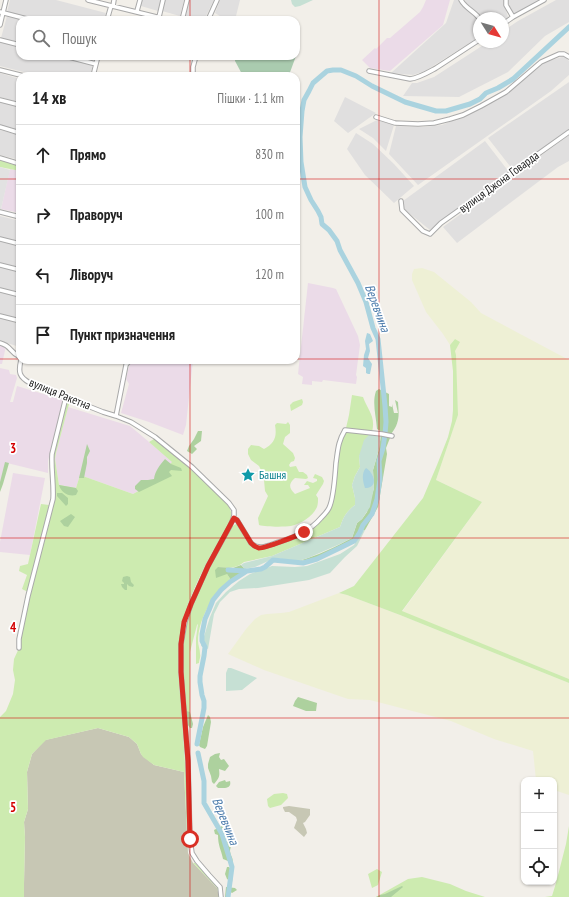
<!DOCTYPE html>
<html lang="uk">
<meta charset="utf-8">
<style>
:root{--surface:#fff;--page:#f2f2f2;--text:#222;--muted:#767676;--line:#e0e0e0}
body{margin:0;font-family:"PT Sans Narrow",sans-serif;background:var(--page);color:var(--text)}
.controls{position:absolute;right:12px;bottom:12px;display:grid;overflow:hidden;border-radius:8px;box-shadow:0 1px 3px #0004}
.controls button{width:36px;height:36px;display:grid;place-items:center;padding:0;border:0;border-bottom:1px solid var(--line);background:var(--surface);color:var(--text);font:20px sans-serif}
.compass{position:absolute;left:473px;top:12px;width:36px;height:36px;border-radius:50%;background:var(--surface);box-shadow:0 1px 3px #0004;rotate:127deg}
.stop{position:absolute;width:12px;height:12px;margin:-9px;border:3px solid #d93025;border-radius:50%;background:#fff}
.stop.end{background:#d93025;border-color:#fff;box-shadow:0 1px 4px #0008}
.list{margin:0;padding:0;list-style:none}
h2{display:flex;justify-content:space-between;align-items:center;height:52px;margin:0;padding:0 16px;font-size:17px}
h2 small{font-size:13px;font-weight:400;color:var(--muted)}
.list li{display:grid;grid-template-columns:26px 1fr auto;gap:12px;align-items:center;box-sizing:border-box;height:60px;padding:0 16px;border-top:1px solid var(--line)}
.list b{display:block;font-size:15px;white-space:nowrap}
.list em{font-size:13px;font-style:normal;color:var(--muted)}
.icon{flex:none;width:22px;height:22px;fill:none;stroke:currentColor;stroke-width:2;stroke-linecap:round;stroke-linejoin:round}
.map{position:relative;flex:none;width:569px;height:897px;overflow:hidden}
.search{position:absolute;background:var(--surface);box-shadow:0 1px 3px #0004;left:16px;top:16px;width:284px;height:44px;display:flex;align-items:center;gap:10px;box-sizing:border-box;padding:0 14px;border-radius:12px;color:var(--muted);font-size:15px}
.panel{position:absolute;background:var(--surface);box-shadow:0 1px 3px #0004;left:16px;top:72px;width:284px;height:292px;border-radius:12px}
.map>svg:first-child{display:block}
</style>
<div class="map">
<svg width="569" height="897" viewBox="0 0 569 897">
<rect width="100%" height="100%" fill="#f2efe9"/>
<!-- residential -->
<path fill="#e0dfdf" d="M10,0H56L106,13L104,20H39L7,12Z
M142,0H161L158,11L141,6Z
M165,0H184L180,16L162,11Z
M189,0H214L204,20H190L184,19Z
M220,0H240L235,20H226L215,13Z
M454,0H458L462,6L476,17L479,22V37L425,71L413,75L391,73L446,23Z
M465,0H504V4L508,17L503,21V18H483L466,3Z
M509,0H540L514,14L509,5Z
M556,0H569V22L545,36L508,72L459,97L403,96L412,83H417L434,77L488,42H503V31L518,21Z
M7,16L23,20H20V43L1,38Z
M0,42L20,47V56H58L93,65L90,76H39L0,66Z
M565,56L569,61V75L551,91L418,185L389,154L396,126L423,127L442,125L474,112L507,94L545,62Z
M0,73L20,79V103L0,97Z
M569,82V130L513,170L488,138Z
M345,97L376,113L348,133L334,121Z
M0,102L20,107V131L0,126Z
M377,120L394,125L386,151L373,138L359,129Z
M0,130L20,135V160L0,155Z
M356,133L373,144L394,164L414,186L394,203L365,175L347,149Z
M569,135V161L558,167L457,243L443,227Z
M485,141L509,172L430,230L404,209L403,201Z
M0,216L20,221V242L0,237Z
M0,241L20,246V268L0,263Z
M0,267L20,272V294L0,288Z
M0,292L20,297V320L0,314Z
M0,318L20,324V347L0,341Z"/>
<!-- industrial -->
<path fill="#ebdbe8" d="M426,0H450L443,25L390,71L370,68L362,60L375,48L376,49L387,38H390L420,12L423,7Z
M10,169L20,171V213L1,209Z
M308,283L333,288L336,289L358,336L360,345L356,375L357,377L356,384L323,380L322,382L312,381V385L302,384L303,377L298,374Z
M0,344L6,346L2,364H0Z
M139,360H193L186,425L183,435L149,422L121,413L129,384L126,379L128,370L131,361L138,362Z
M0,368L9,370L10,374L16,375L17,378L10,402H13L17,386L63,400L48,461V473L7,463L0,487Z
M68,407L130,426L173,462L153,483L133,494L80,475L76,488L59,485L55,459L56,453Z
M13,473L45,478L30,555L0,552V542Z"/>
<!-- construction -->
<path fill="#c7c7b4" d="M98,728L129,737L137,744L141,754L154,765L184,772L188,853L193,863L217,888L218,892V897H24V884L25,837L24,822L28,809L27,772L32,754L45,740Z
M289,806L310,809V815L305,822L303,823L306,829L307,833L304,837L294,828L297,820L296,817L289,812H285L283,808V807Z"/>
<!-- farmland -->
<path fill="#eef0d5" d="M422,268L434,272L471,302L481,313L569,360V679L402,612L482,502L436,480L458,415L455,351V339L450,345L443,334L426,312L412,280V274L414,269Z
M339,593L347,595L400,615L569,683V795L554,790V780H536L533,751L494,739L451,721L370,700L348,699L264,670L228,654L246,629L255,619L261,615L267,614L281,613L289,612Z"/>
<!-- grass -->
<path fill="#cdebb0" d="M0,160L20,166V171L0,167Z
M455,339L460,342L455,351L456,355L458,415L436,480L482,502L402,611L569,679V683L400,615L347,595L339,593L354,586L423,498L437,465L448,437L452,421L453,410V371L450,345Z
M352,395L363,397C368,411 376,416 372,432L346,428L349,415Z
M302,399L303,402L302,405L291,411L290,405L293,402Z
M67,403L69,404L56,453L55,459L59,485L76,488L80,475L133,494L153,483L172,462L149,442L154,439C176,456 197,474 216,493C221,498 228,503 230,509C236,521 218,543 212,553C201,573 186,604 182,626C179,640 179,655 178,669C183,730 188,791 188,853L184,772L154,765L143,757L141,754L137,744L129,737L98,728L46,740L32,754L27,772L28,809L24,822L25,837L24,883V897H0V717L6,711L13,694L15,680L13,670L14,659L20,646L21,635L55,493L53,462L54,452Z
M288,422L290,425V433L285,437L283,444L293,453L295,458L294,461L291,462L289,465L290,467L296,466L299,472H303L307,475L308,478L306,479L295,478C288,484 289,488 295,494L310,488L308,485H304L307,481L313,483L317,481V479L313,478L315,474L322,477L324,481L323,484L316,495L318,498C318,501 318,504 317,507C313,516 301,524 291,526C284,527 266,527 259,525L258,518L268,496L265,491L264,480L262,472L259,466L251,460L248,454V449L251,445L259,446L264,449C275,443 277,436 275,425L277,423L286,424Z
M347,432H354L381,434L359,456L360,467L355,476L352,485L355,498V505C346,512 344,516 340,527L272,556L244,562C236,569 228,568 218,567L227,574L231,580C213,596 199,616 198,641C198,645 200,649 200,654C201,657 199,660 199,663L196,664V638L198,624L197,625L190,652V712H186V714C184,690 180,658 184,635C190,603 206,573 222,545C226,539 229,525 237,524C243,534 248,548 260,550L301,537L313,529L324,518L331,509L340,446L343,436Z
M41,504L49,505L28,592L22,589L27,575L19,571L20,566L28,564Z
M283,793L287,794L288,798L281,805L270,808L268,806L267,799L274,794Z
M569,826V897H545L552,896L556,883L566,844Z
M193,863H195L218,887L219,891L220,897H218V892L217,888Z
M377,869L382,872L378,885L372,888L368,874Z
M422,877L450,884L466,891L485,897H376L408,879Z"/>
<!-- forest -->
<path fill="#add19e" d="M379,389L389,394V406L392,407V404L394,413H398L395,400L398,402C399,415 400,423 391,434C386,434 381,432 377,429C376,416 372,403 376,391Z
M198,431H202L201,441L194,446L197,449L192,454L187,451L189,446L194,439Z
M381,434L387,436L390,438L386,448L387,454L378,507L365,530H363V528L367,521H365L357,533L356,537L348,544L313,559L298,561C317,556 335,547 352,538L357,523L362,519L367,512L374,488L373,470L379,449Z
M87,444L90,451L87,457V463L84,478H79Z
M165,459L171,464L181,468L182,471L171,470L169,472L172,476L139,492L135,489V486L141,480H148L154,479C155,471 160,465 165,459Z
M5,462L9,463L3,484L0,492V482Z
M59,485L76,488L78,491L76,495C68,497 61,492 59,485Z
M57,493H62L68,498V504L66,506L57,496Z
M71,514L75,517L68,527L64,526L60,521Z
M241,565L245,569L244,572L231,580L227,574L216,578L215,570L218,567L233,568Z
M127,576L130,577L131,582L134,585L133,587L129,586L127,584V590H125L122,587L121,584H124V583L122,581L123,577Z
M298,697L317,703L316,711H306L293,706L295,701Z
M186,711L190,712L193,724L192,728H190C186,724 185,717 186,711Z
M208,715L210,717L211,722L207,746L205,749L200,747L199,745L203,727Z
M220,753L219,757L221,760L224,759L229,766L225,771L219,769C220,777 219,778 214,784L212,782L211,776L208,768V764L210,757L215,754Z
M225,780L226,782L230,781C232,789 224,788 218,788L216,786L219,782Z
M222,826C226,832 230,838 231,845C231,847 230,849 230,851C231,858 234,857 232,865H230L228,861L223,859C221,849 218,846 218,835L215,834L214,830Z
M227,867H229C234,872 233,876 232,882L227,879L225,874Z
M402,886L403,887L391,897H376L380,895L385,894Z
M226,887L235,888L237,890L232,893L229,891L230,897H225Z"/>
<!-- wetland -->
<path fill="#c6e0d4" d="M291,0H313L300,6L295,7L292,4Z
M369,435H381L379,449L373,470L374,488L370,507L362,519L357,523L352,538L340,544L308,558L298,561L275,558L255,567L245,569L241,565L244,563L272,556L340,527C344,516 346,512 355,505V498L352,485L355,476L360,467L359,456L364,440Z
M363,530H365L357,546L345,557L330,573L309,580L258,588L239,589L230,592L220,602L214,614L208,649L201,646L210,617L216,603L226,592L239,581L250,574L272,566L295,567L307,566L340,554L354,545Z
M228,668H231L257,678L242,690L226,691V673Z"/>
<!-- cemetery -->
<path fill="#aacbaf" d="M235,56H296L289,75H271V76H243L235,61Z"/>
<!-- parking -->
<path fill="#e2e2e2" d="M0,167L10,170L1,209H0Z"/>
<!-- water -->
<path fill="#aad3df" d="M367,333L370,334L373,341L369,344L370,351L368,358L372,364L370,374H368L366,373V368L363,366L364,355L366,349L365,341Z
M366,468C368,469 370,471 371,473C376,480 375,488 365,488C363,482 361,473 366,468Z"/>
<g fill="none" stroke-linecap="round" stroke-linejoin="round">
<!-- river -->
<path stroke="#aad3df" stroke-width="5" d="M228,570L247,571
M197,744L204,708V701L202,695L200,682V676L204,656L205,647L202,641V634L205,619L209,610L213,600L221,590L230,582L247,571L261,569L265,567L273,560L303,563L317,559L346,545L354,541L357,537L360,532L363,525L372,514L377,499L380,479L379,461L383,448L385,434L386,422L385,406L378,339L373,328L366,302L358,283L340,250L337,241L329,230L322,224L321,217L318,211L311,200L305,187L301,162L300,137L302,111L304,100L309,91L313,83L327,71L333,70H341L356,76L372,86L405,102L436,111H446L470,104L480,99L486,93L498,88L513,79L569,27
M198,753L204,781V803L222,834L232,867L228,897"/>
<defs>
<path id="minor" d="M88,0L169,20
M461,0C465,8 474,11 479,18
M506,0V5L513,17
M113,6L114,0
M137,11L140,0
M0,12L31,20
M159,17L163,0
M107,20L111,6
M182,20L187,0
M208,20L217,0
M503,24L513,17L544,0
M0,25L6,0
M0,40L20,45
M65,56L96,64
M0,70L24,76
M369,71L410,79C419,78 427,73 436,68C450,59 465,49 479,40
M93,76L98,56
M193,76V67L196,56
M0,100L20,105
M376,117L395,123L418,124L434,123L450,119L463,115L481,106L506,92L541,62L559,54H564L569,57
M0,127L20,133
M0,158L20,164
M401,201L402,210L423,231L430,234L441,223L569,132
M0,212L20,217
M0,239L20,244
M0,265L20,270
M0,290L20,295
M0,316L20,321
M0,343C12,346 9,352 20,357
M21,360C18,372 19,377 30,383L103,412L116,416L131,422L155,437L192,467L229,503L234,510V515L233,519L230,526L208,566L191,604L185,622L181,644V672L188,761L190,839L192,853L197,861L209,875L220,887L221,897
M116,416L126,365L130,360
M233,519L237,520L251,543C259,551 269,545 279,542C295,537 310,531 321,518C324,515 327,512 329,508C334,498 335,475 336,463C338,449 338,442 345,430L382,434L392,436
M19,648V639L28,596L53,499C54,484 51,469 52,454L66,397"/>
</defs>
<!-- minor casing -->
<use href="#minor" stroke="#a9a9a9" stroke-width="5.5"/>
<!-- minor -->
<use href="#minor" stroke="#fff" stroke-width="3.5"/>
</g>
<g fill="none" stroke-linecap="round" stroke-linejoin="round">
<!-- route -->
<path stroke="#d93025" stroke-width="5" d="M190,839L188,761L181,672V644L184,622L191,604L208,566L234,518L237,520L251,543C253,545 255,547 259,548C266,548 297,536 304,532"/>
</g>
<!-- grid -->
<path fill="none" stroke="#d40000" stroke-width="1" stroke-opacity="0.55" d="M190,0V20M379,0V897M190,56V76M0,179H20M296,179H569M0,359H20M296,359H569M190,360V897M0,538H569M0,718H569"/>
<!-- icons -->
<defs>
<symbol id="sight-bare" viewBox="-9 -9 18 18"><path d="M0-6L1.8-2.2L6-1.7L2.9 1.2L3.7 5.4L0 3.3L-3.7 5.4L-2.9 1.2L-6-1.7L-1.8-2.2Z" fill="#0f9aa8" stroke="#fff" stroke-width="2.5" paint-order="stroke"/></symbol>
</defs>
<g fill-rule="evenodd">
<use href="#sight-bare" x="238" y="465" width="20" height="20"/>
</g>
<g text-anchor="middle" stroke-width="3.5" stroke-linejoin="round" paint-order="stroke">
<!-- street labels -->
<g font-size="12" fill="#222" stroke="#fff">
<text transform="translate(499 182) rotate(-36)" y="4">вулиця Джона Говарда</text>
<text transform="translate(60 394) rotate(22)" y="4">вулиця Ракетна</text>
</g>
<!-- culture labels -->
<g font-size="12" fill="#0d838f" stroke="#fff" text-anchor="start">
<text x="259" y="479">Башня</text>
</g>
<!-- water labels -->
<g font-size="13" font-style="italic" fill="#4a7aab" stroke="#fff">
<text transform="translate(378 308) rotate(70)" y="5">Веревчина</text>
<text transform="translate(226 821) rotate(68)" y="5">Веревчина</text>
</g>
</g>
<g font-size="13" text-anchor="middle" font-weight="bold" fill="#d40000" stroke="#fff" stroke-width="3.5" stroke-linejoin="round" paint-order="stroke">
<text x="13" y="453">3</text>
<text x="13" y="632">4</text>
<text x="13" y="812">5</text>
</g>
</svg>
<div class="controls">
<button>+</button>
<button>−</button>
<button><svg class="icon" aria-label="locate" viewBox="0 0 24 24"><circle cx="12" cy="12" r="6"/><path d="M12 2v4M12 18v4M2 12h4M18 12h4"/></svg></button>
</div>
<svg class="compass" viewBox="-18 -18 36 36"><path d="M0-13l5 13h-10z" fill="#e53935"/><path d="M0 13l5-13h-10z" fill="#767676"/></svg>
<div class="stop" style="left:190px;top:839px"></div>
<div class="stop end" style="left:304px;top:532px"></div>
<div class="search"><svg class="icon" aria-label="search" viewBox="0 0 24 24"><circle cx="10" cy="10" r="6"/><path d="M15 15l6 6"/></svg>Пошук</div>
<section class="panel">
<h2>14 хв<small>Пішки · 1.1 km</small></h2>
<ul class="list">
<li><svg class="icon" aria-label="ahead" viewBox="0 0 24 24"><path d="M12 20V5M6 11l6-6 6 6"/></svg><div><b>Прямо</b></div><em>830 m</em></li>
<li><svg class="icon" aria-label="right" viewBox="0 0 24 24"><path d="M7 20v-9h11M14 6l5 5-5 5"/></svg><div><b>Праворуч</b></div><em>100 m</em></li>
<li><svg class="icon" aria-label="left" viewBox="0 0 24 24"><path d="M17 20v-9H6M10 6l-5 5 5 5"/></svg><div><b>Ліворуч</b></div><em>120 m</em></li>
<li><svg class="icon" aria-label="arrive" viewBox="0 0 24 24"><path d="M6 21V4h12l-3 4 3 4H6"/></svg><div><b>Пункт призначення</b></div></li>
</ul>
</section>
</div>
